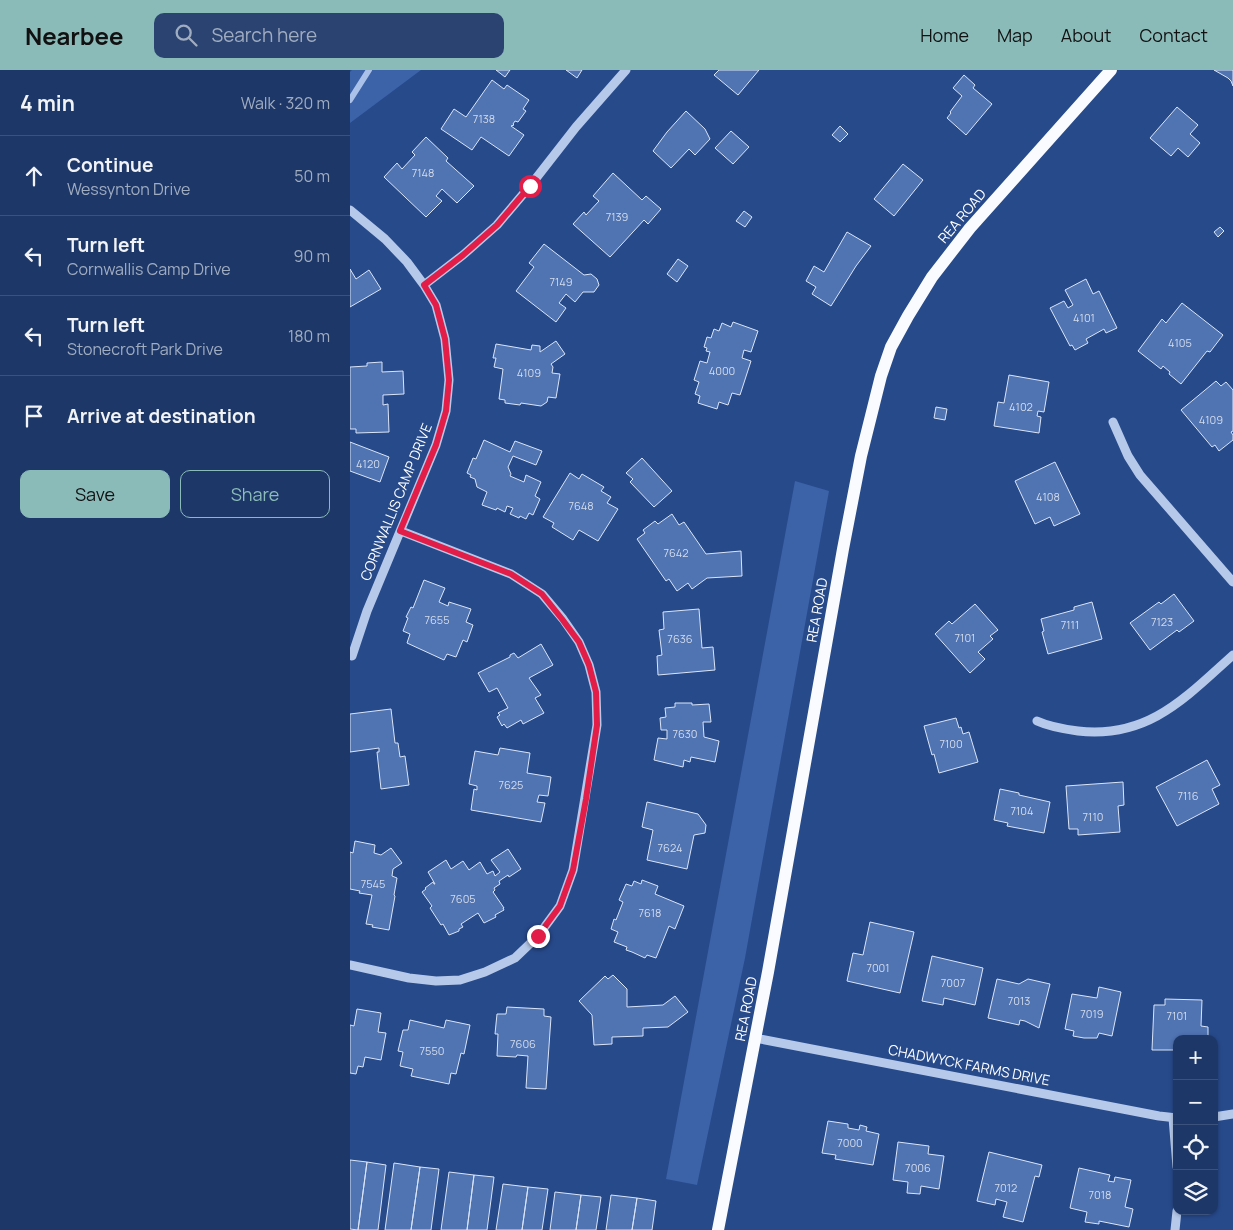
<!DOCTYPE html>
<meta charset="utf-8">
<style>
:root{--surface:#1d3868;--page:#2a4371;--text:#f1f3f6;--muted:#a0acc0;--line:#3b527c;--accent:#8bbbb9}
body{margin:0;font-family:Manrope,sans-serif;background:var(--page);color:var(--text)}
.controls{position:absolute;right:15px;bottom:15px;display:grid;overflow:hidden;border-radius:10px;box-shadow:0 1px 4px #0004}
.controls button{width:45px;height:45px;display:grid;place-items:center;padding:0;border:0;border-bottom:1px solid var(--line);background:var(--surface);color:var(--text);font:25px sans-serif}
.stop{position:absolute;width:15px;height:15px;margin:-11px;border:4px solid #e11d48;border-radius:50%;background:#fff}
.stop.end{background:#e11d48;border-color:#fff;box-shadow:0 1px 5px #0008}
.list{margin:0;padding:0;list-style:none}
h2{display:flex;justify-content:space-between;align-items:center;height:65px;margin:0;padding:0 20px;font-size:21px}
h2 small{font-size:16px;font-weight:400;color:var(--muted)}
.list li{display:grid;grid-template-columns:32px 1fr auto;gap:15px;align-items:center;box-sizing:border-box;height:80px;padding:0 20px;border-top:1px solid var(--line)}
.list b{display:block;font-size:19px;white-space:nowrap}
.list p{margin:0;font-size:16px;white-space:nowrap;color:var(--muted)}
.list em{font-size:16px;font-style:normal;color:var(--muted)}
.actions{display:flex;gap:10px;padding:15px 20px}
.actions a{flex:1;padding:11px 0;border:1px solid var(--accent);border-radius:10px;text-align:center;font-size:18px;color:var(--accent)}
.actions .main{background:var(--accent);color:#111}
.icon{flex:none;width:28px;height:28px;fill:none;stroke:currentColor;stroke-width:2;stroke-linecap:round;stroke-linejoin:round}
.map{position:relative;flex:none;width:883px;height:1160px;overflow:hidden}
header{display:flex;align-items:center;gap:30px;box-sizing:border-box;height:70px;padding:0 25px;background:var(--accent);color:#111}
header strong{font-size:24px}
nav{display:flex;gap:28px;margin-inline-start:auto;font-size:18px}
.search{width:350px;height:45px;background:var(--page);display:flex;align-items:center;gap:12px;box-sizing:border-box;padding:0 18px;border-radius:10px;color:var(--muted);font-size:19px}
main{display:flex}
aside{flex:1;background:var(--surface)}
.map>svg:first-child{display:block}
</style>
<header>
<strong>Nearbee</strong>
<div class="search"><svg class="icon" aria-label="search" viewBox="0 0 24 24"><circle cx="10" cy="10" r="6"/><path d="M15 15l6 6"/></svg>Search here</div>
<nav><a>Home</a><a>Map</a><a>About</a><a>Contact</a></nav>
</header>
<main>
<aside>
<h2>4 min<small>Walk · 320 m</small></h2>
<ul class="list">
<li><svg class="icon" aria-label="ahead" viewBox="0 0 24 24"><path d="M12 20V5M6 11l6-6 6 6"/></svg><div><b>Continue</b><p>Wessynton Drive</p></div><em>50 m</em></li>
<li><svg class="icon" aria-label="left" viewBox="0 0 24 24"><path d="M17 20v-9H6M10 6l-5 5 5 5"/></svg><div><b>Turn left</b><p>Cornwallis Camp Drive</p></div><em>90 m</em></li>
<li><svg class="icon" aria-label="left" viewBox="0 0 24 24"><path d="M17 20v-9H6M10 6l-5 5 5 5"/></svg><div><b>Turn left</b><p>Stonecroft Park Drive</p></div><em>180 m</em></li>
<li><svg class="icon" aria-label="arrive" viewBox="0 0 24 24"><path d="M6 21V4h12l-3 4 3 4H6"/></svg><div><b>Arrive at destination</b></div></li>
</ul>
<div class="actions"><a class="main">Save</a><a>Share</a></div>
</aside>
<div class="map">
<svg width="883" height="1160" viewBox="0 0 883 1160">
<rect width="100%" height="100%" fill="#274a8b"/>
<!-- green -->
<path fill="#3c62a8" d="M2,0H71L0,53V2Z
M445,411L479,421L395,888L347,1115L316,1109Z"/>
<g fill="none" stroke-linecap="round" stroke-linejoin="round">
<!-- stream -->
<path stroke="#aac2ea" stroke-width="6" d="M0,30L19,0"/>
</g>
<!-- building -->
<path fill="#5073b2" stroke="#dae5f8" d="M146,0H160L155,7Z
M216,0H232L227,8Z
M369,0H409L388,25L364,5Z
M864,0H883V16L881,11L878,8Z
M614,5L625,15L623,18L642,34L616,65L597,48L601,43L600,42L612,26L603,18Z
M142,10L154,19L157,15L179,30L173,39L176,41L168,52L165,51L163,54L164,55L161,56L174,65L159,86L131,67L122,80L91,59L104,39L116,47Z
M827,37L848,55L840,64L850,73L838,87L828,78L821,86L800,68Z
M336,41L355,59L360,69L345,85L339,79L321,98L303,81L317,62Z
M490,56L498,64L490,72L482,65Z
M381,61L399,77L383,94L365,78Z
M76,67L98,88L96,91L124,116L107,133L92,119L86,126L92,131L76,147L34,107L47,93L52,99L65,85L62,82Z
M553,94L573,110L544,146L524,129Z
M263,103L292,130L296,126L311,139L298,154L294,150L260,187L223,154L234,142L236,145L249,131L243,126Z
M394,141L402,147L395,157L386,151Z
M870,157L874,161L868,167L864,162Z
M497,162L521,176L506,196L481,236L462,224L466,217L456,211L464,196L474,202Z
M194,174L234,205L241,204L247,209L249,215L244,222H233L225,232L216,224L209,233L216,238L206,252L166,221L184,197L179,193Z
M328,189L338,196L327,212L317,204Z
M0,199L6,209L19,200L31,219L0,237Z
M736,209L743,224L749,221L767,258L756,263L754,259L736,269L738,273L725,280L722,275L720,276L700,238L714,231L718,238L723,235L715,220Z
M832,233L873,265L860,282L857,281L831,314L819,304L820,302L813,296L811,299L788,281L812,249L816,253Z
M383,252L408,261L401,282L394,280L392,288L401,291L390,325L382,323L378,335L369,332L367,339L348,333L350,326L345,324L349,312L344,310L350,291L357,293L360,282L356,281L357,278L354,277L357,267L361,268L364,259L369,261L372,253L381,257Z
M206,271L215,284L201,294L203,297L202,303L210,304L206,328L198,327L197,332L191,336L171,333L170,335L155,333V330L149,329L153,299L144,297L146,288H143L146,274L181,280L182,275L190,276V282Z
M32,292V302L53,301L54,324L33,325V335L38,334L39,362L6,363V359H0V297L17,296V293Z
M659,305L699,312L694,342L688,341L687,346L691,347L689,363L644,356L648,332L654,333Z
M866,311L871,316L876,312L883,320V361L881,362L883,365V370L869,381L865,375L862,377L831,340Z
M586,337L597,339L595,350L584,348Z
M134,370L160,382L165,371L192,381L186,395L163,386L158,397L161,404L160,406L174,412L176,405L191,412L185,426L190,429L183,445L179,443L176,449L170,446L169,448L160,444L163,438L157,436L155,442L147,438L146,440L132,435L137,422L127,417L125,409L120,407L121,405L117,403L123,388L126,389Z
M0,372L39,387L30,412L0,401Z
M292,388L322,421L304,437L280,412L283,409L276,403Z
M705,392L730,444L704,456L700,447L685,454L665,411Z
M220,403L229,409L232,404L254,417L251,421L261,427L257,433L268,439L248,471L229,460L223,470L202,457L204,453L193,447Z
M322,444L329,455L334,452L356,484L391,481L392,506L357,508L342,519L338,513L327,521L319,509L316,511L287,469L295,463L293,460L305,451L308,454Z
M74,510L95,518L89,532L98,536L99,532L121,539L116,552L123,555L117,572L113,570L106,587L97,584L94,590L57,573L60,564L53,561L58,548L56,547L61,537L63,538Z
M824,524L844,551L829,562L827,560L800,580L780,553L809,532L811,534Z
M742,532L752,569L698,584L692,562L694,561L691,549L724,540V537Z
M625,534L648,560L640,566L643,569L628,582L635,589L620,603L585,564L599,551L602,554Z
M349,539L352,578L363,577L365,600L308,605L307,586L312,585L309,560L314,559L313,542Z
M191,574L203,595L179,608L191,625L185,628L194,643L173,654L171,650L157,658L154,654L152,656L147,647L150,645L148,643L158,638L147,618L139,622L128,603L160,587V585L164,583L168,588Z
M325,633H342V635L359,634L361,652H353L354,667L369,671L365,692L341,687L340,692L334,690L333,697L304,690L308,668L317,669V660H311L310,648L316,647L315,638L325,637Z
M41,639L45,673H48L50,687L55,686L59,715L31,719L27,682H29V678L0,682V644Z
M606,648L609,658L611,657L613,664L619,662L628,692L589,703L584,684L582,685L574,656Z
M150,678L180,683L177,703L201,707L198,726L189,725L187,732L195,733L191,752L121,740L124,719L127,720V716L119,714L125,681L148,685Z
M857,690L870,715L862,719L869,734L827,756L806,717Z
M773,712L774,735L768,736L770,762L728,765V759H719L716,716Z
M650,719L669,723V725L700,732L694,763L657,756L658,753L644,750Z
M297,732L348,744L356,755L355,763L344,765L337,799L297,790L303,760L292,757Z
M5,771L25,775L24,783L31,785L41,778L52,793L43,799L42,806L47,808L44,825L45,826L39,860L22,857L23,855L16,854L22,825L9,823L10,821L0,819V782L3,783Z
M158,779L171,799L159,807L158,805L149,811L150,814L144,818L145,820L143,822L154,838H153L154,840L145,845L146,847L134,853L128,843L111,854L113,857L109,859V861L99,865L93,854L91,855L80,838L82,836L72,822L76,819L75,818L83,812L84,814H85L78,802L96,790L101,799L113,791L119,800L130,792L137,804L143,801L145,806L150,802L141,790Z
M292,810L308,816L305,824L334,836L325,859L319,856L306,888L297,885L295,888L282,882L276,880L277,877L264,872L268,862L261,859L264,849L266,850L273,832L269,830L276,814L282,816L284,811L291,814Z
M520,852L564,862L550,923L497,911L503,883L513,885Z
M582,886L633,898L625,935L594,928L593,935L572,931Z
M263,905L277,919V937L313,935L325,926L338,942L318,957L293,958V966L262,967V974L244,975L242,945L229,931L255,906L258,909Z
M647,909L669,914L678,909L700,914L689,958L675,951L670,950L669,955L638,948Z
M749,917L771,922L762,966L749,963L747,968H734L723,966L724,961L715,959L722,924L747,928Z
M815,929L852,930L851,956L858,957V969H827V980H802L804,935H815Z
M157,937L194,939V946L201,947L196,1019L176,1018L178,986L167,985L166,987L147,986L148,964H145L147,944H156Z
M7,939L31,943L28,962L36,963L31,990L15,987L13,997L8,996L6,1004L0,1003V955L4,956Z
M60,950L94,958L96,950L120,955L114,984L111,983L106,1004L101,1003L99,1014L61,1006L63,999L50,996L53,982L48,981L53,960H58Z
M478,1051L498,1054V1058L509,1060L510,1055L517,1057L516,1061L529,1064L523,1095L485,1089L486,1085L472,1083Z
M548,1072L579,1076L578,1084L594,1086L589,1119L571,1116L570,1124L557,1123L558,1112L543,1110Z
M639,1082L692,1095L689,1107L685,1106L673,1152L653,1147L657,1132L646,1129L645,1135L627,1131Z
M0,1090L17,1092L8,1160L0,1159Z
M17,1092L36,1095L28,1160H8Z
M44,1093L70,1097L61,1160H35Z
M70,1097L89,1099L81,1160H61Z
M729,1098L760,1105L758,1111L764,1112L765,1107L781,1110L775,1137L783,1139L779,1157L749,1151V1154L735,1152L737,1142L720,1138Z
M99,1102L124,1105L117,1160H91Z
M124,1105L144,1107L137,1160H117Z
M153,1114L178,1117L172,1160H146Z
M178,1117L198,1119L192,1160H172Z
M205,1122L231,1125L226,1160H200Z
M231,1125L251,1127L246,1160H226Z
M261,1125L287,1128L282,1160H256Z
M287,1128L306,1131L302,1160H282Z"/>
<g fill="none" stroke-linecap="round" stroke-linejoin="round">
<!-- minor -->
<path stroke="#b6c9ea" stroke-width="9" d="M0,140L35,169L57,192L74,215L86,235L95,269L99,310L96,341L86,375L17,541L2,586
M74,215L113,185L147,155L180,116L226,57L276,0
M763,352L778,386L790,405L883,512
M687,651C700,657 713,659 728,661C798,669 835,628 883,585
M0,895L59,908L86,911L110,910L135,902L165,888L188,866L210,836L223,800L247,655L246,622L239,595L229,572L213,549L192,524L161,504L51,461
M405,968L809,1046L827,1048
M864,1047L883,1044
M823,1048L827,1097
M825,1160L827,1141"/>
<!-- major -->
<path stroke="#f9fbfe" stroke-width="12" d="M368,1160L418,902L493,479L511,386L531,306L541,277L558,246L582,207L620,158L761,0"/>
</g>
<g fill="none" stroke-linecap="round" stroke-linejoin="round">
<!-- route -->
<path stroke="#e11d48" stroke-width="6" d="M180,116L147,155L113,185L74,215L86,235L95,269L99,310L96,341L86,375L50,461L161,504L192,524L212,549L229,572L239,595L246,622L247,655L236,729L223,800L210,836L188,866"/>
</g>
<g text-anchor="middle" stroke-width="4" stroke-linejoin="round" paint-order="stroke">
<!-- number labels -->
<g font-size="11" fill="#d3dcec">
<text x="134" y="53">7138</text>
<text x="73" y="107">7148</text>
<text x="267" y="151">7139</text>
<text x="211" y="216">7149</text>
<text x="734" y="252">4101</text>
<text x="830" y="277">4105</text>
<text x="372" y="305">4000</text>
<text x="179" y="307">4109</text>
<text x="671" y="341">4102</text>
<text x="861" y="354">4109</text>
<text x="18" y="398">4120</text>
<text x="698" y="431">4108</text>
<text x="231" y="440">7648</text>
<text x="326" y="487">7642</text>
<text x="87" y="554">7655</text>
<text x="812" y="556">7123</text>
<text x="720" y="559">7111</text>
<text x="615" y="572">7101</text>
<text x="330" y="573">7636</text>
<text x="335" y="668">7630</text>
<text x="601" y="678">7100</text>
<text x="161" y="719">7625</text>
<text x="838" y="730">7116</text>
<text x="672" y="745">7104</text>
<text x="743" y="751">7110</text>
<text x="320" y="782">7624</text>
<text x="23" y="818">7545</text>
<text x="113" y="833">7605</text>
<text x="300" y="847">7618</text>
<text x="528" y="902">7001</text>
<text x="603" y="917">7007</text>
<text x="669" y="935">7013</text>
<text x="742" y="948">7019</text>
<text x="827" y="950">7101</text>
<text x="173" y="978">7606</text>
<text x="82" y="985">7550</text>
<text x="500" y="1077">7000</text>
<text x="568" y="1102">7006</text>
<text x="656" y="1122">7012</text>
<text x="750" y="1129">7018</text>
</g>
<!-- street labels -->
<g font-size="14" fill="#fff" stroke="#274a8b">
<text transform="translate(612 146) rotate(-50)" y="5">REA ROAD</text>
<text transform="translate(46 432) rotate(-68)" y="5">CORNWALLIS CAMP DRIVE</text>
<text transform="translate(467 540) rotate(-80)" y="5">REA ROAD</text>
<text transform="translate(396 939) rotate(-79)" y="5">REA ROAD</text>
<text transform="translate(619 995) rotate(11)" y="5">CHADWYCK FARMS DRIVE</text>
</g>
</g>
</svg>
<div class="controls">
<button>+</button>
<button>−</button>
<button><svg class="icon" aria-label="locate" viewBox="0 0 24 24"><circle cx="12" cy="12" r="6"/><path d="M12 2v4M12 18v4M2 12h4M18 12h4"/></svg></button>
<button><svg class="icon" aria-label="layers" viewBox="0 0 24 24"><path d="M12 4l9 5-9 5-9-5zM3 14l9 5 9-5"/></svg></button>
</div>
<div class="stop" style="left:180px;top:116px"></div>
<div class="stop end" style="left:188px;top:866px"></div>
</div>
</main>
